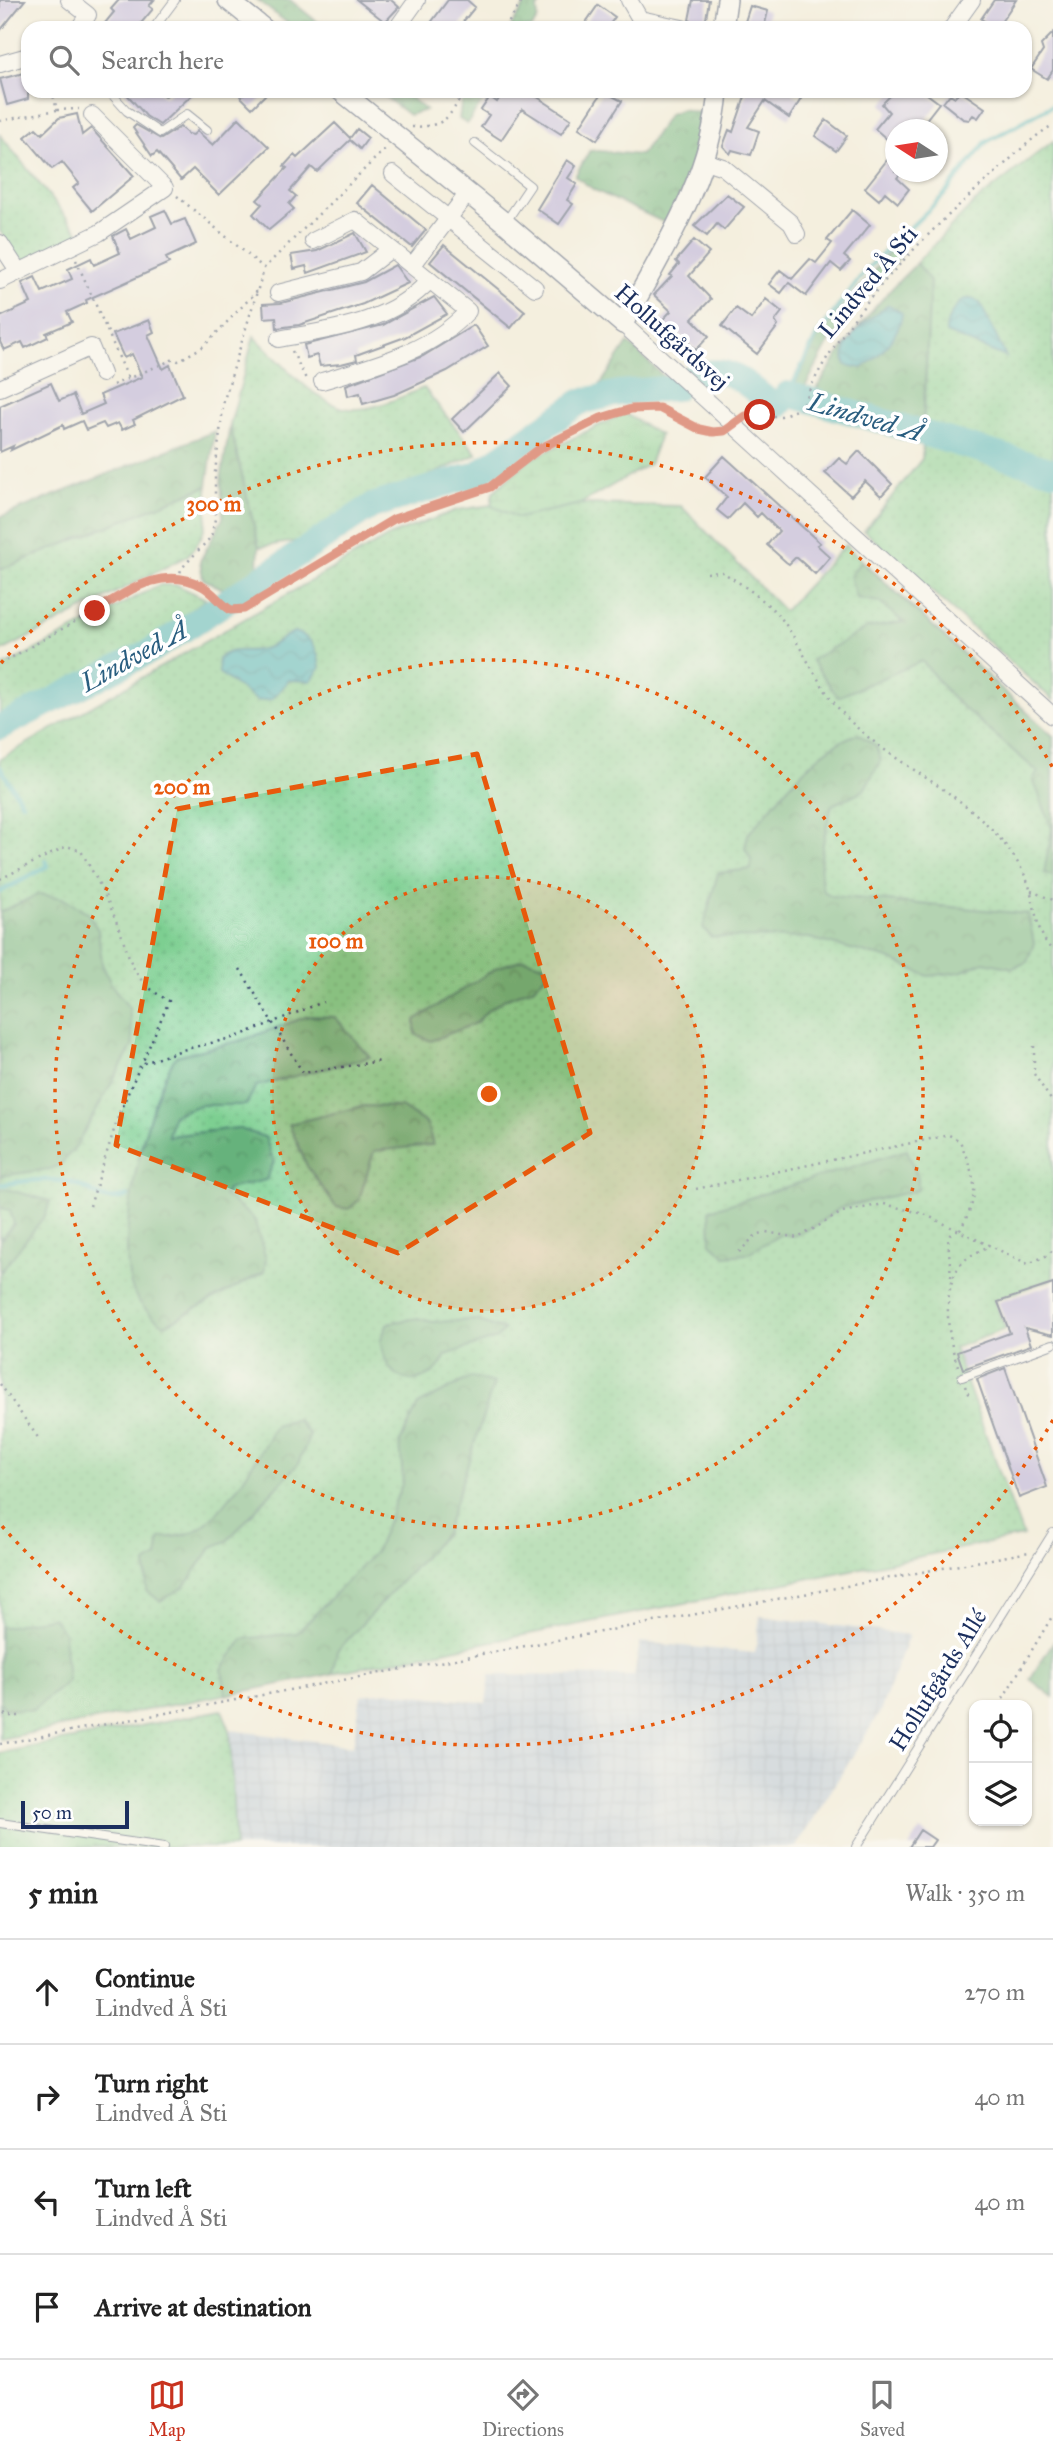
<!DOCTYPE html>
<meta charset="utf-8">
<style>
:root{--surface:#fff;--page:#f2f2f2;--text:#222;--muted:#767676;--line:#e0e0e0;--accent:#c8321e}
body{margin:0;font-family:"IM FELL Great Primer",serif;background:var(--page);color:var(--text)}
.controls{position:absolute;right:21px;bottom:21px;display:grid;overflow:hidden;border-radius:14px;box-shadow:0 2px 5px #0004}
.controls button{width:63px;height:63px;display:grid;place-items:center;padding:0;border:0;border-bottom:2px solid var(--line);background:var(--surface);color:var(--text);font:35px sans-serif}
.compass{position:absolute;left:885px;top:119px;width:63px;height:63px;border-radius:50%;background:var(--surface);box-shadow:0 2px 5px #0004;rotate:282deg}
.scale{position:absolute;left:21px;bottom:18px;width:108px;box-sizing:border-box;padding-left:7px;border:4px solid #1b2f5e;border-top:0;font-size:19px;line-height:24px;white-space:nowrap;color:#1b2f5e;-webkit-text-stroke:5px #fff;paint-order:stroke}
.stop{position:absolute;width:21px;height:21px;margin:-16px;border:5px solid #c8321e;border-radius:50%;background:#fff}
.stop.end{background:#c8321e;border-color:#fff;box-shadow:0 2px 7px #0008}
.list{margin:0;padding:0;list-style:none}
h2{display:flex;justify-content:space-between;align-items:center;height:91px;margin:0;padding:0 28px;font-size:30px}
h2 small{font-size:23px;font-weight:400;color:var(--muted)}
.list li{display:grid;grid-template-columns:46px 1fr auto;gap:21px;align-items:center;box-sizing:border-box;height:105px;padding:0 28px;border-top:2px solid var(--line)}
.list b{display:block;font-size:26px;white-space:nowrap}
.list p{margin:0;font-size:23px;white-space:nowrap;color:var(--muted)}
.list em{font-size:23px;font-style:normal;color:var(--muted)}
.icon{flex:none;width:38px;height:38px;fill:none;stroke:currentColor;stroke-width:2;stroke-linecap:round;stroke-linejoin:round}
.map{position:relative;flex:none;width:1053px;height:1847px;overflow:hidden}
.search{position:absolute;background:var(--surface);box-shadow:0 2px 5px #0004;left:21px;right:21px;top:21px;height:77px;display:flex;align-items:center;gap:18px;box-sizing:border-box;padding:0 24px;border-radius:21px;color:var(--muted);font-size:26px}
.sheet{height:511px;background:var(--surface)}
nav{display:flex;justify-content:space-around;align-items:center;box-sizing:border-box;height:98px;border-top:2px solid var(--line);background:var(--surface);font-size:19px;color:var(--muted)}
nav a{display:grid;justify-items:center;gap:4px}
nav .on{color:var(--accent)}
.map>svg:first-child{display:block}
</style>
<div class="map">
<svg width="1053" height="1847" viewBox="0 0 1053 1847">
<defs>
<pattern id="industrial-grid" width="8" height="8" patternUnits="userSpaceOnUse" patternTransform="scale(1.75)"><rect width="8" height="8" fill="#b4c6de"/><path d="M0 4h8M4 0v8" fill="none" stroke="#9aaac1"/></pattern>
<pattern id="grass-dots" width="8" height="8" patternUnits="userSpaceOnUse" patternTransform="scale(1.75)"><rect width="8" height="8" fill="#7dcf91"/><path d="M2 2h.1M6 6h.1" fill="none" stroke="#6bb27f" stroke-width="1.8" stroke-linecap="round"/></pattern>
<pattern id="forest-crowns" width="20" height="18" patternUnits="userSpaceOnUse" patternTransform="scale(1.75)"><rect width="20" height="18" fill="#66b27b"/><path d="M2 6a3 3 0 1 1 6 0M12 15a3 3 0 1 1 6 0" fill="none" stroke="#539168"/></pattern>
<pattern id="wetland-marsh" width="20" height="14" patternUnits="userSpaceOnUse" patternTransform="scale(1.75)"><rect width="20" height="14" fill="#7dcf91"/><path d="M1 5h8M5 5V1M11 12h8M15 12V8" fill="none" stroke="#6bb27f"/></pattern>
<pattern id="water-waves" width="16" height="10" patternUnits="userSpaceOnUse" patternTransform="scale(1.75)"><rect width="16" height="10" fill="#43b3bd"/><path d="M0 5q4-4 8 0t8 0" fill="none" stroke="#37929d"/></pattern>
</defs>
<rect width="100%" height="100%" fill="#fff"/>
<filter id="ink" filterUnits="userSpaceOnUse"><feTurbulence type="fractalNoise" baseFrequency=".0143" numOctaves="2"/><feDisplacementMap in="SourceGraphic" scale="14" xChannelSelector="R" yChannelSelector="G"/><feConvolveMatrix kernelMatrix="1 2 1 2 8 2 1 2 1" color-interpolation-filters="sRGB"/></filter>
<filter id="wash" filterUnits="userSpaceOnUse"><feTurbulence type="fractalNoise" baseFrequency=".00686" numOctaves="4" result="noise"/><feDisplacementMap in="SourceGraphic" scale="28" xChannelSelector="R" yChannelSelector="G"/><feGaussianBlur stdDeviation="1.57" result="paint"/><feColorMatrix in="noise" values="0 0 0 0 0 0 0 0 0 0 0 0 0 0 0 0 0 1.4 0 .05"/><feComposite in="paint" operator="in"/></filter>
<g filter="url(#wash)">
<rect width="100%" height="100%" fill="#f4efde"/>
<!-- industrial -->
<path fill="url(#industrial-grid)" d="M760,1616L909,1635L880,1712L796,1847H235L230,1730L353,1746L361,1695L389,1692L486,1703L490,1675L634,1676L640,1642L755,1653Z"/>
<!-- grass -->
<path fill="url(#grass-dots)" stroke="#4c7f78" stroke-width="2" d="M0,135L80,234L29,262L18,258L0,231Z
M1053,141V700L864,531L922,459L930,281L915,264L974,203Z
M254,336C278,359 319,409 352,409C376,410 402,396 424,388L477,454L350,512L298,541L259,547L230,425Z
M207,486C207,518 210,532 187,556L0,652V570Z
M580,504L681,506L784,611L845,545L1053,736V1279L994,1300L1006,1329L954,1348L1023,1536L0,1739V759L391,535L457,510L491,505L518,518Z
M159,585H177L206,599L127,657L0,722V668Z
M222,1710L230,1730L235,1847H0V1753Z"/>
<!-- forest -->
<path fill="url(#forest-crowns)" stroke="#40706c" stroke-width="2" d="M257,0H290L325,28H294Z
M528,0H542L537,9L538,18L532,28H510Z
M377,91H402L426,110L409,115Z
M469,91H490L467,124L459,119L461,104Z
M682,109L708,115L697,163L667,224L594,190L575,176L590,150L641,155L669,114Z
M890,251L902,254L828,344L804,389L795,384L818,337Z
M917,263L930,281L923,425L822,397L815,392C844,342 876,302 917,263Z
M628,343L673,385L598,388Z
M230,425L259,547L258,569L223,589L203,579L200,561L223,518L221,479Z
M215,431L207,486L0,570V517Z
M861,561L1053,736V876L1044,873L1052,829L1033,779L1038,772L953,699L922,661L838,697L811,660L867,628L903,622L879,602L856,598L850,576Z
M858,734L876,746L881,760L864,790L832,805C825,833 816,863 823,891L832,896L1028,914L1034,943L1027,962L1013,968L984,962L960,972L928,976L889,959L809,938L711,937L703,928L718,873L751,869V859L745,848L748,834C779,800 813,748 858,734Z
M39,894L62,898L87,912L98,930L102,964L111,984L129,1008L133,1045L76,1146L61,1164L50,1169L0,1176V912Z
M524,959L544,965L546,975L533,988L507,998L488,1010L476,1023L431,1041L415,1034V1020L498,967Z
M308,1016L335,1017L370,1057L256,1086L246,1105H200L173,1115L168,1136L237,1128L265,1137L274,1162L266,1180L228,1189L224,1195L254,1219L266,1259L264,1272L165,1325C151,1317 136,1302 131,1285C116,1231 146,1102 176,1056L243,1040Z
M363,1106L401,1107L427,1124L433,1145L374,1151L359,1200L349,1209L336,1207L307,1166L289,1124Z
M907,1150L918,1177V1190L840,1208L813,1227L794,1236L782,1234L746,1254L726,1256L711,1243L710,1210Z
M6,1189L50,1201L46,1214L0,1273V1240L14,1224L10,1210L0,1208V1190Z
M418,1318L432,1322L476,1320L504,1330L497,1338L446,1355C437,1378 407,1392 389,1367C384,1361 383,1348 380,1341L388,1323Z
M471,1377L494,1383L445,1534L337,1651L332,1674L226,1695L222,1669L243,1639L297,1633L376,1551L403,1481L400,1442L418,1405Z
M297,1419L310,1435L298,1464L227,1541L212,1547L184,1587L160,1601L147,1591L146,1564L157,1557L160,1538C168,1537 179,1537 187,1534C220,1525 259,1455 275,1426Z
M53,1617L64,1633L68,1681L33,1710L6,1709L0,1702V1626L5,1627Z
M1053,1642V1697L1030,1679Z"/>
<!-- wetland -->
<path fill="url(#wetland-marsh)" stroke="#4c7f78" stroke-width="2" d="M624,413L660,435L649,464L580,504L518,518L491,505L493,492L529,460Z"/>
<!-- water -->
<path fill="url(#water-waves)" stroke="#2f718e" stroke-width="2" d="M965,299H973L980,303L1006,357L946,333C945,322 955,304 965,299Z
M888,305L902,313C901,334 878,358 861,368L846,365C836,340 871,318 888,305Z
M294,632C313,637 318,650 320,668L311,681L289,680L272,699L257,701L219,673L218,659C232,645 247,654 263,649C275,646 283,636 294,632Z"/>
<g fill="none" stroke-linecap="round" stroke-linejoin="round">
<!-- stream -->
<path stroke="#43b3bd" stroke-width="4.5" d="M788,394L817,335L865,271L944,195L986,142L1053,105
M0,767L22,803
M0,892L48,866L46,861
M0,1185C23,1181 50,1177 72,1183C97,1190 97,1205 128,1196"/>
<!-- river -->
<path stroke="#43b3bd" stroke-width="26" d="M691,377C729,362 745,383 773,405L780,404L788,394L1053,471
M0,727L151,651L372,506L477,474L580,402L619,393L676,388"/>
</g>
<g id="blocks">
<!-- building -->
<path fill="#aea4e0" d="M0,0H25L0,31Z
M119,0H154L149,6L153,9L137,28H101L114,12L111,9Z
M357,0H391L399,7L385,22Z
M448,0H467L475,7L458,28H427Z
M693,0H709L705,25L689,20Z
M994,0H1016L997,28L981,19Z
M598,5L615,17L607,28H582Z
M750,6L768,11L764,28H743Z
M1053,33V70L1047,79L1031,69L1043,51L1041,45Z
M28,72V99L7,105L0,79Z
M124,91H158L165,97L171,91H196L160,125L146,116Z
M247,91H269L252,108L241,97Z
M504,91H528L571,119L561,134L522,109L501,140L481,127L489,115L481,110L490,97L497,102Z
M603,91L622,101L597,140L579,128Z
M747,91H789L801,99L789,118L765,101L748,127L759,131L751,155L732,150L730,154L723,146L729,130L733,132Z
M895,91H923L939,103L918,130H895V146L875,129L889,112L882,104Z
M960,91L985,108L978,118L973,115L969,120L963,119L943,103L950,94L955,97Z
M77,114L82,135L91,128L134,176L92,211L73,188L79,183L62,162L52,169L25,137L36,128L42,134L59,118Z
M239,118L269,147L219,195L193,169L181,180L157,152L152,156L133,128L136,125L161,139L180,127L188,134L193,135L197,131L213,145Z
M826,120L847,136L836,151L815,136Z
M335,123L350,138L357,129L368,138L360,149L350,140L317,172L311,167L290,191L296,196L289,204L294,209L269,230L253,214L262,204L257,200L287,168L284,166L294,155L297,158Z
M895,150V172H902L897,178L909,189L898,203L885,192L879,200L865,188Z
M567,160L576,166L568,178L577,184L567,200L573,204L559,224L537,209Z
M372,185L426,230L412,247L357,203Z
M727,194L744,207L724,230L717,224L707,236L694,226Z
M165,210L172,224L185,219L196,244L166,258L169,263L86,300L87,303L67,312L72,322L46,333L48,337L25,348L22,342L4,350L0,342V317L31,303L22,283L35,277L42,292L72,279L68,269L91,258L94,265L120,253L113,236L126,229L131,239L156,227L151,216Z
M852,210L870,225L844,256L850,261L841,271L831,263L806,296L789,283L781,293L769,284L780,270L792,279L810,259L816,263L832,243L827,240Z
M355,233L366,252L308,273L306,266L294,269L291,255L317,251Z
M694,240L709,253L689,276L711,299L692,319L709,336L696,350L673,328L662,339L653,330L671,311L654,295L672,276L670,275L679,264L676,261Z
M444,245L525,311L511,328L430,262Z
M395,265L408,283L363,304L299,325L277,328L276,317L264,318L263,304L281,303L364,282Z
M434,297L447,314L405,337L356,355L357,360L341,364L320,366L317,355L307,358L304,345L383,325Z
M766,299L782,312L775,321L778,326L757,354L722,326L736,308L751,319Z
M149,320L154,332L148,335L163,369L170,365L183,395L133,420L135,424L122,430L118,423L106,428L103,423L86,430L82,421L64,429L63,425L11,450L13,446L0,452V406L51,383L59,401L73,395L81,414L104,404L100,395L142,377L132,354L124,358L113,334Z
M474,325L488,346L447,371L394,395L363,404L360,393L348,396L346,385L423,356Z
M500,373L512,386L464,432L452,419Z
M859,451L892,484L881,496L865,481L851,496L825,473L839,458L847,464Z
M724,456L820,543L817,545L830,557L815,574L796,557L789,564L786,562L767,545L779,531L761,513L757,517L743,503L728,519L717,510L727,497L705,477Z
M1053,1284V1335L1025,1328L1031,1345L963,1369L957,1352L1010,1333L998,1302Z
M1005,1368L1047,1487L1019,1498L977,1379Z
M920,1830L935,1840L930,1847H909Z"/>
</g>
</g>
<g filter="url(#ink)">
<use href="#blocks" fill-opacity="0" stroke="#3c4c71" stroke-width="2"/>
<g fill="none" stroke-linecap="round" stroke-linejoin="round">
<defs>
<path id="service" d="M154,28L175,0
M109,91L127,111L160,133L187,114L207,130
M475,143L530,186L505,223
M962,1377L1053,1344
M0,1823L164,1847
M856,1847L1053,1533"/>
<path id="minor" d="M69,0L88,15L79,28
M629,0L640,19L682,28
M397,28L417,0
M952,28L972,0
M0,64L28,56
M705,161L723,167L791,223L797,234
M393,174L535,288
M313,241L355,220L468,311C430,352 375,365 322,381
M0,243L19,272
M412,266L468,193
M0,281L99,233L165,188L92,115
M278,293L361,272L391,249
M623,324L1053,716
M279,339C334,329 390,323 430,280
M0,388L91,347L102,374"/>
<path id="tertiary" d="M228,0L263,28
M723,28L727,0
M341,91L505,223L623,324C663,250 711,178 718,91"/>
</defs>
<!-- service casing -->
<use href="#service" stroke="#3c4c71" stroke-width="10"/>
<!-- minor casing -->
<use href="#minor" stroke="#3c4c71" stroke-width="18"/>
<!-- tertiary casing -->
<use href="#tertiary" stroke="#3c4c71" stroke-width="22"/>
<!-- path -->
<path stroke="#3c4c71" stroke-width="2.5" stroke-dasharray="2 5" stroke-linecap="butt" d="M505,28L523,0
M57,110L79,109
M0,121L57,110L52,91
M412,127C447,126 447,119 465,91
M177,196L264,268L385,149
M76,260L128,378
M292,351L306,379
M113,385L174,359L178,361L204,346L258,290
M745,416H781L801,408C839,318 923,236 995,173C1013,157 1032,137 1053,125
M707,573L722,572C741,583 771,604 784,622C806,654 821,692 849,720C897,768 966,792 1006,846C1017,861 1027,875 1031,893C1037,916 1037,934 1053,951
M179,579L181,569L211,537L215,519V472L224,400L264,269
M0,664L142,584C164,576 188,576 207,589C222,599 224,613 244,609L394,519L490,487L539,449L601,418L631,409L659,408L699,429L718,432
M0,879L67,846L81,851C94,874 108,899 117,923C133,962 128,978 169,1001L142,1063
M1031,891L1053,900
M240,969L303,1073L381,1061
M1034,1046V1074L1053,1103
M696,1189L949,1135L960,1141C977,1184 981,1192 959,1232
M90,1206L120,1111L141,1064L182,1050L236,1037L323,1002
M739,1252L756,1235L766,1232L798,1238L842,1212L884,1204L924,1214L1028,1264L1050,1254L1053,1247
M951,1277L948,1238L953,1230
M958,1366C947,1339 940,1284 964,1261C971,1254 981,1251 988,1246
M0,1384L39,1439
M965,1386L970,1399
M1003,1698L1053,1615
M0,1708L6,1716H21
M0,1744L1029,1552"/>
<!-- service -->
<use href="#service" stroke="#fff" stroke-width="8"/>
<!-- minor -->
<use href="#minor" stroke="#fff" stroke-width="16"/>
<!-- tertiary -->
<use href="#tertiary" stroke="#fff" stroke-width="19"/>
</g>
</g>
<g fill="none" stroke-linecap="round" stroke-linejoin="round" filter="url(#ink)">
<!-- route -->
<path stroke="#c8321e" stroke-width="9" d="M95,611C128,591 163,565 202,586C214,592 220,604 231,610L244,609L394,519L490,487L539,449L601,418L631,409L659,408L699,429L713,432L724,431L745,416L760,415"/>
</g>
<!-- marked area -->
<path d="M0 0H1053V1847H0ZM477,754L590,1133L398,1253L116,1145L177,809Z" fill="#f4efde" fill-opacity=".55" fill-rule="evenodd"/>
<path fill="none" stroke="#e8590c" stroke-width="5" stroke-dasharray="14 9" stroke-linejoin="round" d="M477,754L590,1133L398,1253L116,1145L177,809Z"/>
<!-- distance rings -->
<circle cx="489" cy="1094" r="217" fill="#e8590c" fill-opacity=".12"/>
<g fill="none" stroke="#e8590c" stroke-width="3.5" stroke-dasharray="3.5 7">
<circle cx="489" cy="1094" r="217"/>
<circle cx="489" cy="1094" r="434"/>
<path d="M1053 1420A651 651 0 0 1 1 1525M1 663A651 651 0 0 1 1053 768"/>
</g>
<g text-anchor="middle" stroke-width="7" stroke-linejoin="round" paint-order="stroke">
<!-- street labels -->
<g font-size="24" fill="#1b2f5e" stroke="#fff">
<text transform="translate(868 282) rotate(-50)" y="8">Lindved Å Sti</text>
<text transform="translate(672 337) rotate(42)" y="8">Hollufgårdsvej</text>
<text transform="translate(938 1680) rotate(-58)" y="8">Hollufgårds Allé</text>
</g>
<!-- water labels -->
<g font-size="26" font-style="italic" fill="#295d7f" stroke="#fff">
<text transform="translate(866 417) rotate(16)" y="9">Lindved Å</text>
<text transform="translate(134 656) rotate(-29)" y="9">Lindved Å</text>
</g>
</g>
<circle cx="489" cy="1094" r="10" fill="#e8590c" stroke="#fff" stroke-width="3.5"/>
<g font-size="21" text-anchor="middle" font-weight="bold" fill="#e8590c" stroke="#fff" stroke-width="7" stroke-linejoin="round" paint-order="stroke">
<text x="214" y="511">300 m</text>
<text x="182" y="794">200 m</text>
<text x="336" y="948">100 m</text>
</g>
</svg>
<div class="controls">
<button><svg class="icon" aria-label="locate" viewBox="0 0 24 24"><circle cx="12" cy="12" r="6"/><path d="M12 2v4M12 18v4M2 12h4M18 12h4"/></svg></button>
<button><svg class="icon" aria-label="layers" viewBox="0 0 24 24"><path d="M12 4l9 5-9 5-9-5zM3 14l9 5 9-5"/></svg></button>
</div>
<svg class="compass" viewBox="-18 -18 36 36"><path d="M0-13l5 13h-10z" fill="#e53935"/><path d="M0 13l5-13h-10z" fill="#767676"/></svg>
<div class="scale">50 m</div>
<div class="stop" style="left:760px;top:415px"></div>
<div class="stop end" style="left:95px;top:611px"></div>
<div class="search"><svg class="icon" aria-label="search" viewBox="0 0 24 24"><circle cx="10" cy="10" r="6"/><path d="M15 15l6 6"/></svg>Search here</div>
</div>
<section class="sheet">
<h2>5 min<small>Walk · 350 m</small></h2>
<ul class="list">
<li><svg class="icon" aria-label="ahead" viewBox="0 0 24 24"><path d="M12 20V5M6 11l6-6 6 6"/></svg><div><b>Continue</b><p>Lindved Å Sti</p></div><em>270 m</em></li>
<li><svg class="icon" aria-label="right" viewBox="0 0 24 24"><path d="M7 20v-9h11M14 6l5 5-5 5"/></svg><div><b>Turn right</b><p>Lindved Å Sti</p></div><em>40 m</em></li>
<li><svg class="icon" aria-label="left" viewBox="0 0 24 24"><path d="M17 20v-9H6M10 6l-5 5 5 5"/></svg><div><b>Turn left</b><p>Lindved Å Sti</p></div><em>40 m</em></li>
<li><svg class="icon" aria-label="arrive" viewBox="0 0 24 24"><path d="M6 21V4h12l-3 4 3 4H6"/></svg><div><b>Arrive at destination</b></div></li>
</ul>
</section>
<nav>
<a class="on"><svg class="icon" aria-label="map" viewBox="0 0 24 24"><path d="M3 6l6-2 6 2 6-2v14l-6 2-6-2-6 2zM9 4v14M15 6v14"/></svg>Map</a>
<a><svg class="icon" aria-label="directions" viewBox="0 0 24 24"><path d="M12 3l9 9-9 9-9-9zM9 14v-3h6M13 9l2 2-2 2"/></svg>Directions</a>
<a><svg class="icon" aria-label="saved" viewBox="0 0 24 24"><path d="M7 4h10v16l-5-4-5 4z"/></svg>Saved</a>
</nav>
